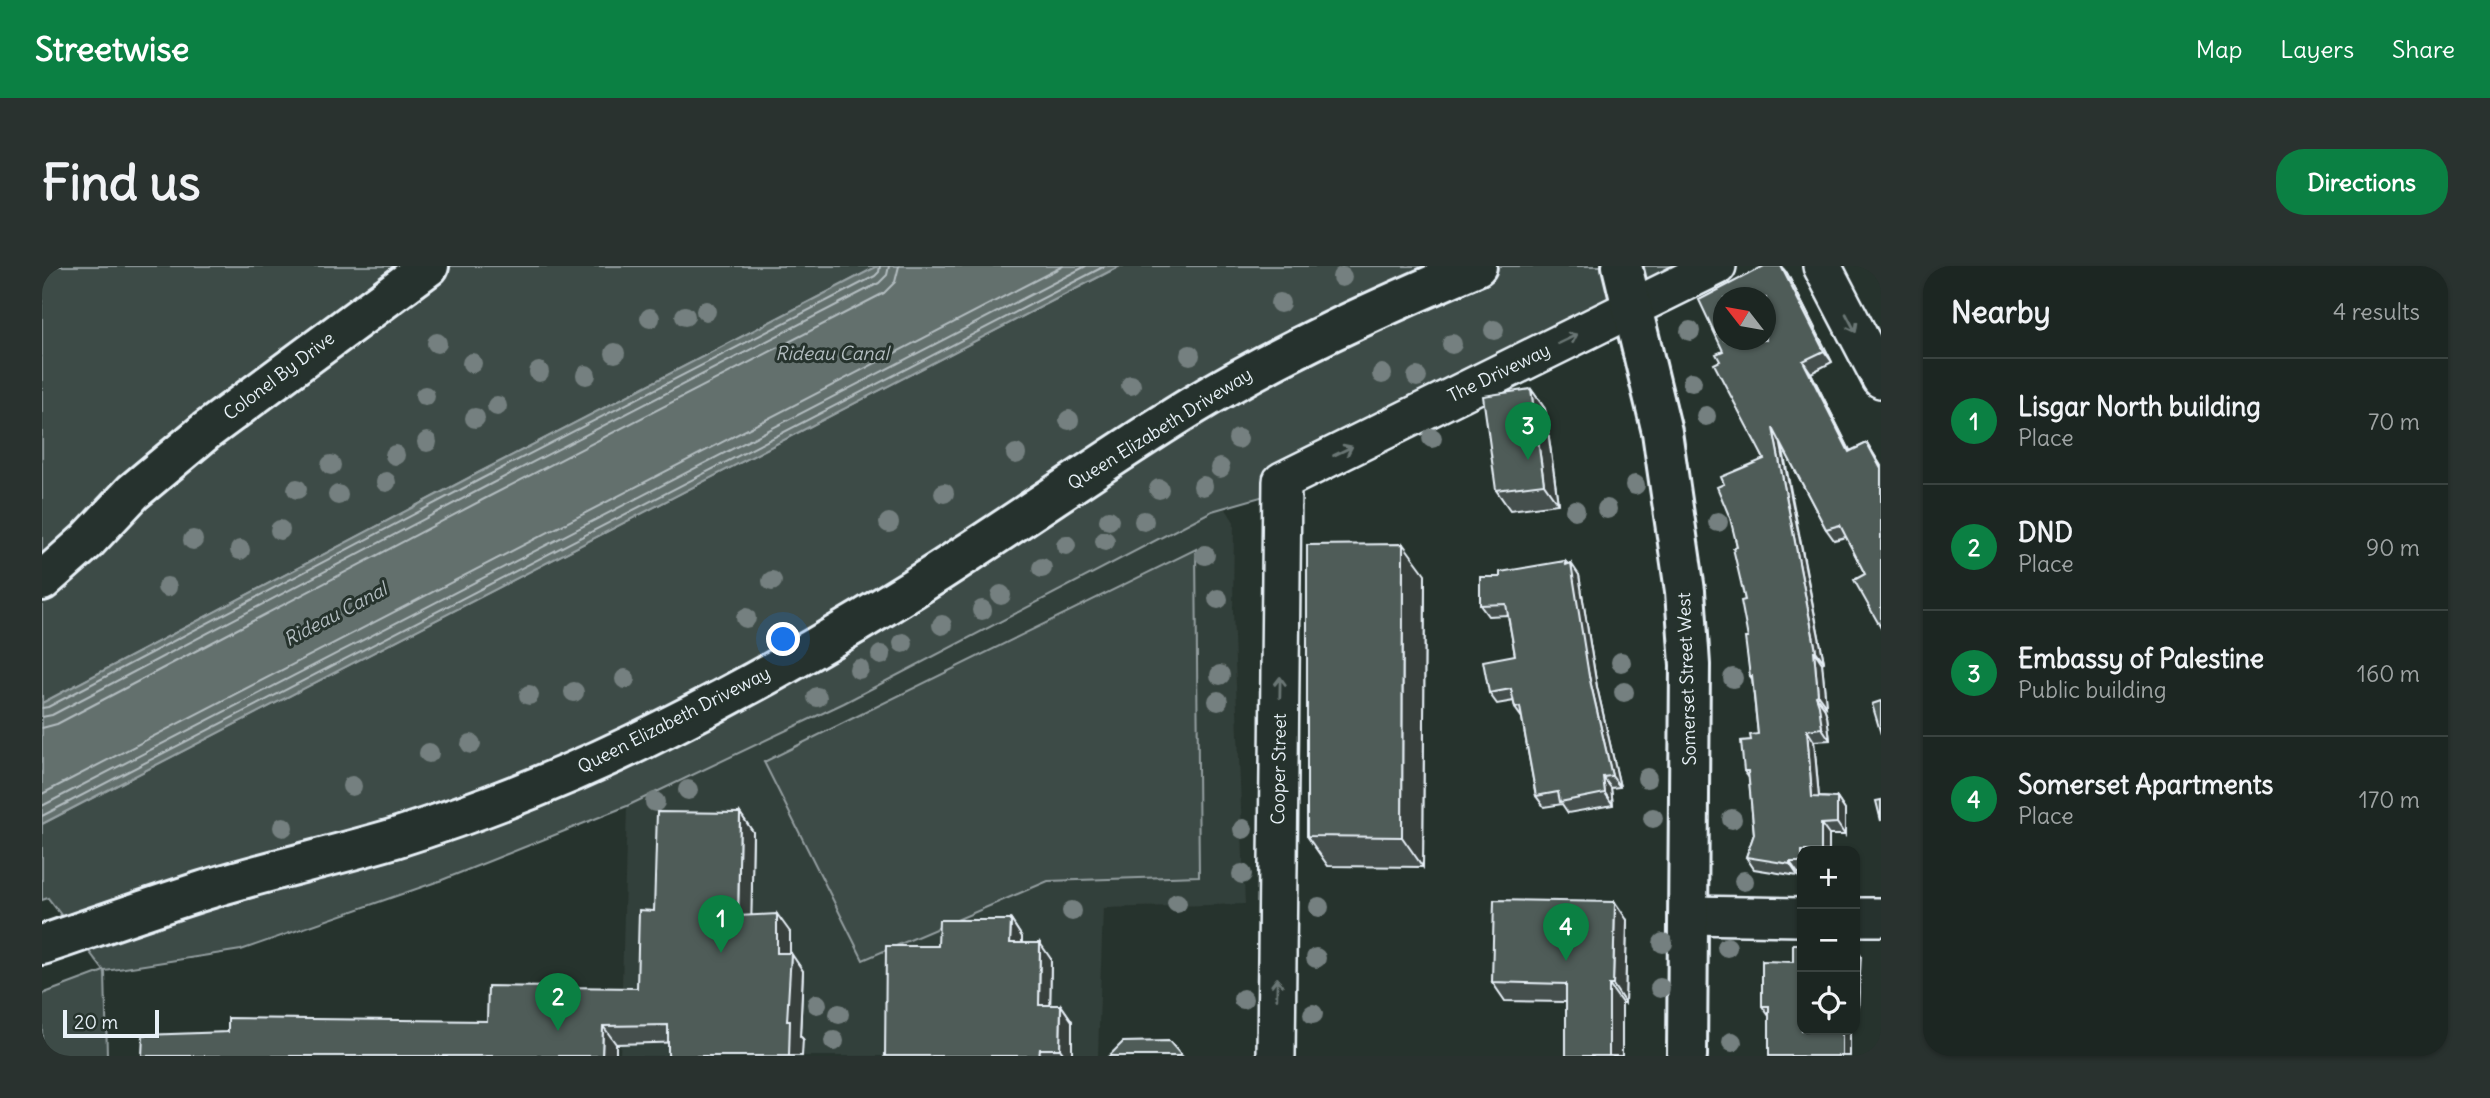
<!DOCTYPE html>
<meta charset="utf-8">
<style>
:root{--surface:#1c2622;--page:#29322f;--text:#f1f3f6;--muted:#a0a5a5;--line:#3a4340;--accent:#0b8043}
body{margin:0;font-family:Delius,sans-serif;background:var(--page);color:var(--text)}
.controls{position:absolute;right:21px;bottom:21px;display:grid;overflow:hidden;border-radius:14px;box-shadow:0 2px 5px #0004}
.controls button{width:63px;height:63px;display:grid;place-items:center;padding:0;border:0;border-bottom:2px solid var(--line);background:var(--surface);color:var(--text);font:35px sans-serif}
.compass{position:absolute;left:1671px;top:21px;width:63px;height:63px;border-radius:50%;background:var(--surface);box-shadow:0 2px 5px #0004;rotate:301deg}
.scale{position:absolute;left:21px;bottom:18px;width:96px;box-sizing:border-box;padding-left:7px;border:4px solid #e8f1f8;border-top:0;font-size:19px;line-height:24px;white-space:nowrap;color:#e8f1f8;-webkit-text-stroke:5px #26332d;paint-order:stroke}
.you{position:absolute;left:742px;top:374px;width:24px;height:24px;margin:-18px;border:5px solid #fff;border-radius:50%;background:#1a73e8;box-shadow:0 0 0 10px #1a73e833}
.badge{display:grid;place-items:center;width:46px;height:46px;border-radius:50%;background:var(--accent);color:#fff;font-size:23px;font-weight:700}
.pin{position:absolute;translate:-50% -58px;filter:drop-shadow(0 2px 4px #0008)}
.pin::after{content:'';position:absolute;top:37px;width:24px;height:21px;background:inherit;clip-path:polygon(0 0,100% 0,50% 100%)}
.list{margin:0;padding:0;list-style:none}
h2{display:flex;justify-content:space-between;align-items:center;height:91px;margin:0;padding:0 28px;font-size:30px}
h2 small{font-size:23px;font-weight:400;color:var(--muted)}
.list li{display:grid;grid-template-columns:46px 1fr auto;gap:21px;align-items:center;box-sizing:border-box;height:126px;padding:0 28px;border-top:2px solid var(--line)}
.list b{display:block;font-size:26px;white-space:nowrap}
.list p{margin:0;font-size:23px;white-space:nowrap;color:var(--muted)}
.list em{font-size:23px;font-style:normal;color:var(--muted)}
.icon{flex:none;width:38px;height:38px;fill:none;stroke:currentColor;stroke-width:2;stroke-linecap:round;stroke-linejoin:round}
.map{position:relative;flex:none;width:1839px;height:790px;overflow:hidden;border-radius:28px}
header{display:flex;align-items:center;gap:42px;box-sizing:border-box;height:98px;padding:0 35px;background:var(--accent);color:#fff}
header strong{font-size:33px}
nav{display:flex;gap:38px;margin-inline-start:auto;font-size:24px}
.intro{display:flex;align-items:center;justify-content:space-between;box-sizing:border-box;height:168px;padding:0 42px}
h1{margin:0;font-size:49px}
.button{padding:18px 32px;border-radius:28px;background:var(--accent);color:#fff;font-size:24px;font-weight:700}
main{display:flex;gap:42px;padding:0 42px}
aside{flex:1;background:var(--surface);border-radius:28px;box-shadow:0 2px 5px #0004}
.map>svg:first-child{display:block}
</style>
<header>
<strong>Streetwise</strong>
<nav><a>Map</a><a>Layers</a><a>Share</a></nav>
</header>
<div class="intro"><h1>Find us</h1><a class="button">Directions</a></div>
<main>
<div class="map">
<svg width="1839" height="790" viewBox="0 0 1839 790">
<rect width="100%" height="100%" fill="#26332d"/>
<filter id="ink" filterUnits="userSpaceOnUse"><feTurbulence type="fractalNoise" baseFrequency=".0143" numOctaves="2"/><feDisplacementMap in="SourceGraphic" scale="14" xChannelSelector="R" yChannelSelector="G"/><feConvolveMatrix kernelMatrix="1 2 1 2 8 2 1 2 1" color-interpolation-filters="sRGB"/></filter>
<g filter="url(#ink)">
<!-- built -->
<path fill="#333f3a" d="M1184,243L1192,256L1191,346L1203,638L1061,642L1056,790H578L585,540L802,437L1170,245Z"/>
<!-- green -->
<path fill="#3e4b47" stroke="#939ea0" stroke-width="2" d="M0,0H836L436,207L0,437Z
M1078,0H1695L1549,84L1261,219L1170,245L802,437L585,540L400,614L199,684L63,705L65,790H0V728L62,705L6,632L0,634V558Z
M1154,283L1157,610L1006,615L821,694L722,496Z"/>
<!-- water -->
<path fill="#636f6d" stroke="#98a3a5" stroke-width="2" d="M836,0H1078L0,558V437L436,207Z"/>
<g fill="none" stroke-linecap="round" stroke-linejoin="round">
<!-- shore -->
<path stroke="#b3bdc0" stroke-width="2" d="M0,442L6,441L439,213L833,10L837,6L838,0
M0,451L10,449L443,221L837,17L845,9L847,0
M0,462L15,458L448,230L842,27L853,16L857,0
M0,528L1021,0
M0,540L1044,0
M0,550L1063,0"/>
<defs>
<path id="street" d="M1780,0L1839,113
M1647,649L1760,651
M1813,651H1839
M1234,790L1240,215L1675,0"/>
<path id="secondary" d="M1580,0L1620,166L1643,325L1648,399L1645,790
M0,315L45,275L91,226L164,165L387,0
M0,679C53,661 106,642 160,625C223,605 289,591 353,572C445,543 542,504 628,460C730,409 830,350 926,287C1000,239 1072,188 1147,142C1239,86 1336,42 1435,0"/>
</defs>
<!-- street casing -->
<use href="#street" stroke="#e8f1f8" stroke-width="42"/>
<!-- secondary casing -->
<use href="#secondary" stroke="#e8f1f8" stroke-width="44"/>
<!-- street -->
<use href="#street" stroke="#26332d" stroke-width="37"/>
<!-- secondary -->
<use href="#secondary" stroke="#26332d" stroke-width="38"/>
</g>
<!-- trees -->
<g fill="#758080">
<circle cx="1300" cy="11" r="10"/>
<circle cx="1238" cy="37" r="10"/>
<circle cx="664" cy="45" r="10"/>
<circle cx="643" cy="50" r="10"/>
<circle cx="608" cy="52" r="10"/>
<circle cx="1452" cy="64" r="10"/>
<circle cx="1648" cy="65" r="10"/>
<circle cx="395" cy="77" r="10"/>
<circle cx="1410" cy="78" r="10"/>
<circle cx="573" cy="87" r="10"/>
<circle cx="1148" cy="89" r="10"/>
<circle cx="430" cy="97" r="10"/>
<circle cx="497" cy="106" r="10"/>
<circle cx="1340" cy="108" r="10"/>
<circle cx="544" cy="109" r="10"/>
<circle cx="1375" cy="111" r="10"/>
<circle cx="1650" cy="116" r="10"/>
<circle cx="1089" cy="119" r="10"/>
<circle cx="383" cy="130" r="10"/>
<circle cx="455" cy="140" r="10"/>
<circle cx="1664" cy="150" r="10"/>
<circle cx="433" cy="152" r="10"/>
<circle cx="1027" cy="154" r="10"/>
<circle cx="1390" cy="172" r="10"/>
<circle cx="1196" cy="173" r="10"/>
<circle cx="385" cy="176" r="10"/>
<circle cx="974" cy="188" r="10"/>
<circle cx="353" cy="189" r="10"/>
<circle cx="289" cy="199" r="10"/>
<circle cx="1178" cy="202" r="10"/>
<circle cx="344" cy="216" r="10"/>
<circle cx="1593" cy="219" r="10"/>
<circle cx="1161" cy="220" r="10"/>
<circle cx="255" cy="223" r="10"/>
<circle cx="1117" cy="223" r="10"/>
<circle cx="902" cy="227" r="10"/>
<circle cx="296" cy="229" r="10"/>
<circle cx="1565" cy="243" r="10"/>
<circle cx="1533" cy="244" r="10"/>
<circle cx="1067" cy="254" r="10"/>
<circle cx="1102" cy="255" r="10"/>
<circle cx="1676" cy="256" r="10"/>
<circle cx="847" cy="257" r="10"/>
<circle cx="238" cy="264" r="10"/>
<circle cx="151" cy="274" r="10"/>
<circle cx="1063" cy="275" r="10"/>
<circle cx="1024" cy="279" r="10"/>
<circle cx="198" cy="284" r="10"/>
<circle cx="1163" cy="289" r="10"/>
<circle cx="1000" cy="302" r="10"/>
<circle cx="730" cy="315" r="10"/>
<circle cx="125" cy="321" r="10"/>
<circle cx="959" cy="329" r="10"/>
<circle cx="1176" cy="333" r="10"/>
<circle cx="940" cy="344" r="10"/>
<circle cx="704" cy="352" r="10"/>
<circle cx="900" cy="359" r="10"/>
<circle cx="861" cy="377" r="10"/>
<circle cx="839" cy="389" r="10"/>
<circle cx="1579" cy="396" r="10"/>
<circle cx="817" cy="403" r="10"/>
<circle cx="1178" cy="409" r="10"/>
<circle cx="1691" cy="412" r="10"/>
<circle cx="583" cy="413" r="10"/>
<circle cx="532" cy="426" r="10"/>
<circle cx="1582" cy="426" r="10"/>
<circle cx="487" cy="429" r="10"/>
<circle cx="775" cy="431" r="10"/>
<circle cx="1176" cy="435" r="10"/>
<circle cx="429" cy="478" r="10"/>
<circle cx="387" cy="487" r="10"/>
<circle cx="1605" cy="512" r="10"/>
<circle cx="310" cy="520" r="10"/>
<circle cx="646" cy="524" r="10"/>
<circle cx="613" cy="536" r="10"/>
<circle cx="1611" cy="552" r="10"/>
<circle cx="1690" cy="553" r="10"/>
<circle cx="241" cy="561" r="10"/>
<circle cx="1201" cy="563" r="10"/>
<circle cx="1200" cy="608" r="10"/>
<circle cx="1702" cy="615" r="10"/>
<circle cx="1135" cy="637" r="10"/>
<circle cx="1277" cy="641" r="10"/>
<circle cx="1030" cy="645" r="10"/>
<circle cx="1621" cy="677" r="10"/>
<circle cx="1685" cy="681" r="10"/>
<circle cx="1274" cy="692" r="10"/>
<circle cx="1618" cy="722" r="10"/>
<circle cx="1201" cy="733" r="10"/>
<circle cx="775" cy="738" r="10"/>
<circle cx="797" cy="748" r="10"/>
<circle cx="1271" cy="748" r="10"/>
<circle cx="792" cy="775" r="10"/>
<circle cx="1690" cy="776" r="10"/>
</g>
<!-- wall -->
<path fill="#454f4d" stroke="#e8f1f8" stroke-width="2" d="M1745,7L1790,96L1769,107L1808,185L1825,177L1839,200V362L1823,308L1804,271L1792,274L1784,263L1740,179L1782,396L1780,397L1784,440L1782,441L1785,450L1788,474L1772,475L1777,531L1795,532L1803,544V569H1787L1760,585V607H1756V610L1712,603L1704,591L1712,568L1707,512L1702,505L1709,474L1716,468L1710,413L1708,410L1706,372L1703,334L1695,280L1682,218L1722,193L1678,95L1681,85Z
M1489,123L1503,143L1516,238L1468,244L1454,224Z
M1523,295L1537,309L1555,421L1578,521L1569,522L1571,539L1526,547L1520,538L1502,541L1494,530L1480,452L1473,442L1472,435L1455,438L1447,427L1473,389L1466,349L1446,350L1438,339L1458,311Z
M1383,308L1381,601L1286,600L1265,570Z
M698,547L711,566L709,649L748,666V687L761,705L758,770L761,773L574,778V790H100L186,766L445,755L595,722Z
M969,654L980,671V677L1009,693L1008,739H1019L1030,755V790H843Z
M1585,654L1583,737H1580V790H1524V736L1463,735L1450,716Z
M1720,695L1808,790L1727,750L1720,740Z"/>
<!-- shaded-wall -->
<path fill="#38403e" stroke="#e8f1f8" stroke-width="2" d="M1739,0L1745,7L1790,96L1782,85Z
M1761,95L1769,107L1815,198L1807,186Z
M1489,123L1503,143L1516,238L1502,218Z
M1731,162L1738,174L1782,396L1774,385Z
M1825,177L1839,200V203Z
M1361,278L1383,308L1381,601L1360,571Z
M1523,295L1530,305L1529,297L1537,309L1555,421L1578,521L1570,510L1547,410Z
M1772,385L1780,397L1784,440L1776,429Z
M1774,430L1782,441L1785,450L1788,474L1780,462Z
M1765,464L1772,475L1778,543L1770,531Z
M1561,511L1569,522L1571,539L1563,527Z
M1795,532L1803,544V569L1795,557Z
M698,547L711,566L709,668L696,650Z
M1779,558L1787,569V585H1779Z
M1748,596L1756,607V610L1748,598Z
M1573,636L1585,654L1583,737L1571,719Z
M735,648L748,666V703L749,687L761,705L758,770L761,773L760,790H747L745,755L735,687Z
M969,654L980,671V694L968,677Z
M998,677L1009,693L1008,755L997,739Z
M1813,681L1819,690L1816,745L1813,740Z
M1567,719L1580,737V790H1567Z
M1019,739L1030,755V790H1023L1018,783Z
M561,760L574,778V790H560Z
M1800,764H1808V790H1800Z"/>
<!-- building -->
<path fill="#505c59" stroke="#e8f1f8" stroke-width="2" fill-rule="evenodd" d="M1722,0H1739L1782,85L1761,95L1807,186L1825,177L1839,203V362L1812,314L1823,308L1798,259L1784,263L1731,162L1774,385H1772L1776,429L1774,430L1777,439L1780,462L1765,464L1770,531L1795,532V557L1779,558V585H1760V596H1748V598L1704,591L1712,568L1706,505H1702L1699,475L1709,474L1708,469L1716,468L1710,410H1708L1703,372H1706L1699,335L1703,334L1691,282L1695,280L1688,252L1675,221L1682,218L1679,211L1722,193L1672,98L1678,95L1674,88L1681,85L1657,34ZM1682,32H1724V74H1682Z
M1489,123L1502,218L1454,224L1441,130Z
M1361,278L1360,571L1265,570V279Z
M1523,295L1524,299L1529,297L1547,410L1570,510L1561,511L1563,527L1518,536L1516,526L1494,530L1478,441L1473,442L1469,423L1447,427L1441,395L1473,389L1464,338L1438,339V311H1458V306Z
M1839,435V468L1830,438Z
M1839,534V555L1834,535Z
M615,546L698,547L696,650L735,648V687H749L745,755H748L747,790H626V759L561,760L560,790H100L101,769L186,766V752L445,755L446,720L595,722L597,644L612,645Z
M1452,634L1573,636L1571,719H1567V790H1524V718L1450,716Z
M897,654H969L968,677H998L997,739H1019L1018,783H998L997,790H843L844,680H896Z
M1751,678H1760V764H1800V790H1727V740H1720V695L1751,696Z
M1127,775L1140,790H1067L1081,776Z"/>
<!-- one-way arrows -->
<defs><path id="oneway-shaft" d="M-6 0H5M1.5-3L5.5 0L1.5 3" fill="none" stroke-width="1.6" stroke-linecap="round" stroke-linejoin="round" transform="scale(1.75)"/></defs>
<g stroke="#6a7674">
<use href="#oneway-shaft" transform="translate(1809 57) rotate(62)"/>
<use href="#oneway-shaft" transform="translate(1526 73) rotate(-26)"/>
<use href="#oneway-shaft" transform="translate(1301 185) rotate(-26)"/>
<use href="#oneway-shaft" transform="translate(1238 421) rotate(-89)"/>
<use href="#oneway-shaft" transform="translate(1235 722) rotate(-89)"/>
</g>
</g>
<g text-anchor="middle" stroke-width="6" stroke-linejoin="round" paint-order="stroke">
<!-- street labels -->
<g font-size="18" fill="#e8f1f8" stroke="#26332d">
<text transform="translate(1457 107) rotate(-26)" y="6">The Driveway</text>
<text transform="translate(237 110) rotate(-37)" y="6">Colonel By Drive</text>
<text transform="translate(1118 163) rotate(-32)" y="6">Queen Elizabeth Driveway</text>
<text transform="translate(1645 413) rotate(-92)" y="6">Somerset Street West</text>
<text transform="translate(632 454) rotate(-27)" y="6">Queen Elizabeth Driveway</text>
<text transform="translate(1237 503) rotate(-89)" y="6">Cooper Street</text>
</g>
<!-- water labels -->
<g font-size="19" font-style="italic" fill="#b3bdc0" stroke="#26332d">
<text x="790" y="94">Rideau Canal</text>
<text transform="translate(293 348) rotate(-28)" y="7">Rideau Canal</text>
</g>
</g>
</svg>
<div class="controls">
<button>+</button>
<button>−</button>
<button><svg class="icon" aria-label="locate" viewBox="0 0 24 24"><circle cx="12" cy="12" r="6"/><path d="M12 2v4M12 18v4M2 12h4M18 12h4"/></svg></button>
</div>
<svg class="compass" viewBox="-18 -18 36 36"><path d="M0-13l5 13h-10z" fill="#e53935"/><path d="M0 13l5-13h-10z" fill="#a0a5a5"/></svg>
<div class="scale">20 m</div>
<div class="you"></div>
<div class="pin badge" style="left:679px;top:687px">1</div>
<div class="pin badge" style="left:516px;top:765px">2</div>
<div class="pin badge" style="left:1486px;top:194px">3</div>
<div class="pin badge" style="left:1524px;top:695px">4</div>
</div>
<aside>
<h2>Nearby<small>4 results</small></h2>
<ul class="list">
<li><span class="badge">1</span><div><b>Lisgar North building</b><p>Place</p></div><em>70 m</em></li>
<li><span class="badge">2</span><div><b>DND</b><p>Place</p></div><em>90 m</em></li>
<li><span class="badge">3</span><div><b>Embassy of Palestine</b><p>Public building</p></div><em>160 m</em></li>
<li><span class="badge">4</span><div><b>Somerset Apartments</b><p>Place</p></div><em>170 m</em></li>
</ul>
</aside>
</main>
